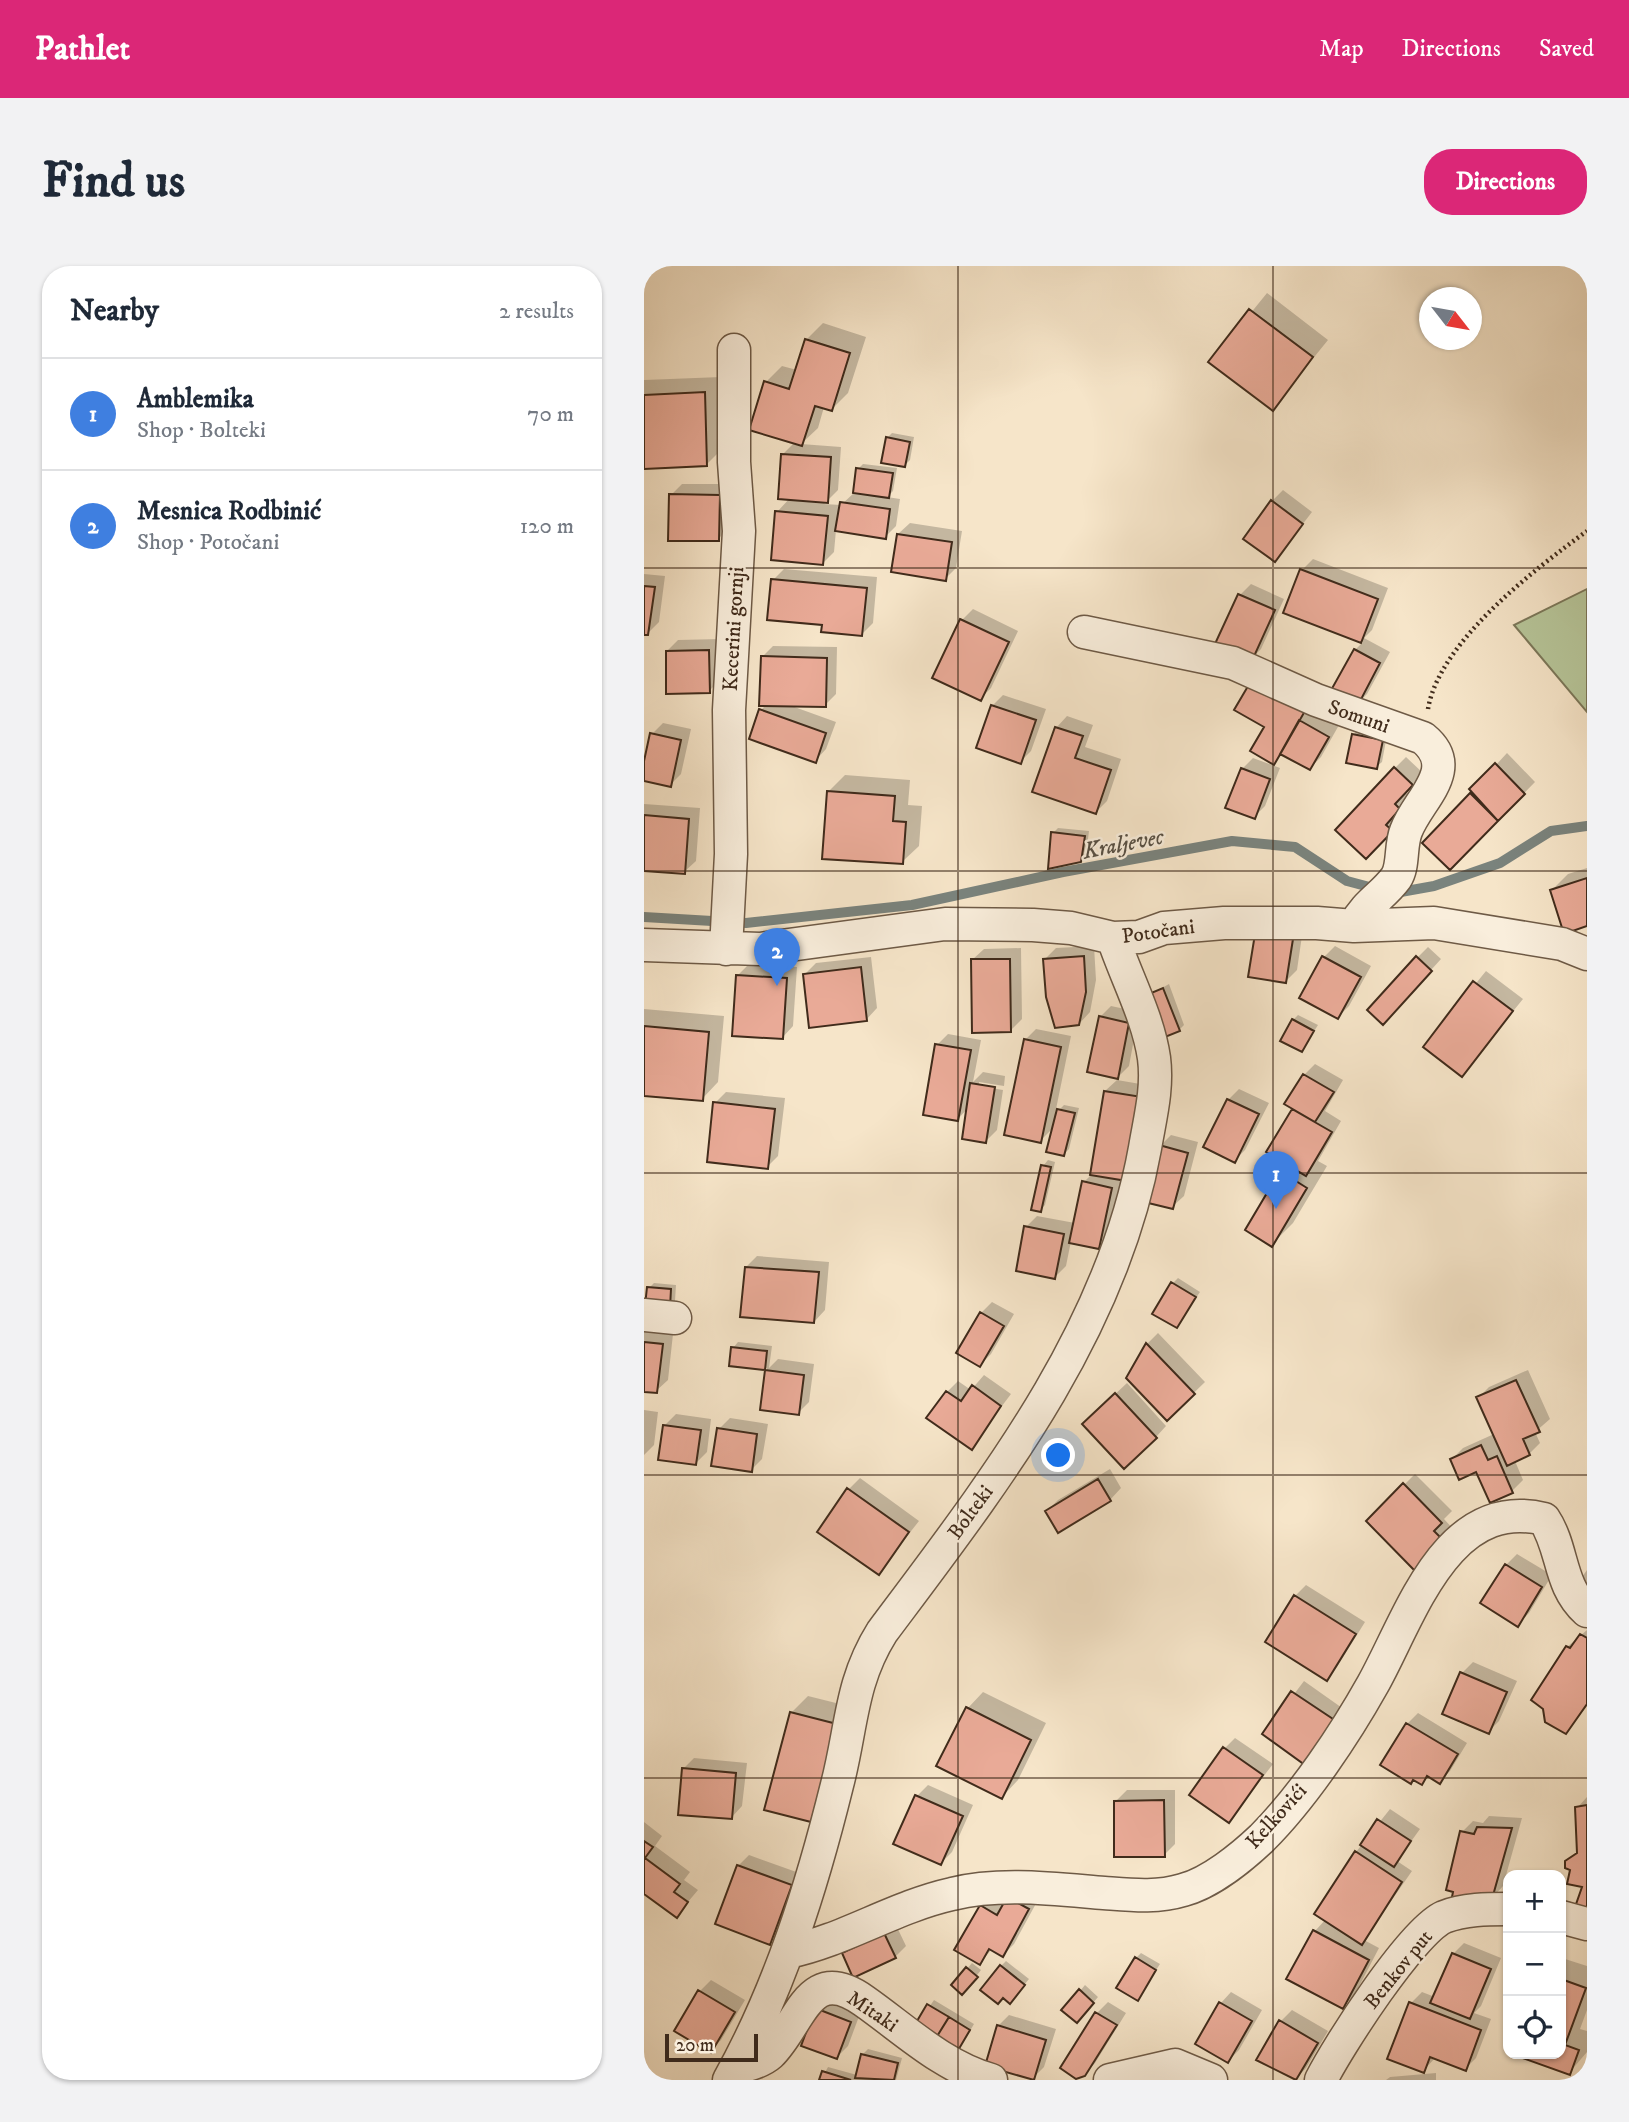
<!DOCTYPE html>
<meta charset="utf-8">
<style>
:root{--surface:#fff;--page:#f2f2f3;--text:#1f2937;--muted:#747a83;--line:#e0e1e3;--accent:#db2777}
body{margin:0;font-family:"IM FELL DW Pica",serif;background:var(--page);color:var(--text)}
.controls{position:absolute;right:21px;bottom:21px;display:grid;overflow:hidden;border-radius:14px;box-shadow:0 2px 5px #0004}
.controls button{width:63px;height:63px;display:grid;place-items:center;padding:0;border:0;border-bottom:2px solid var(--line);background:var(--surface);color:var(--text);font:35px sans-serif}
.compass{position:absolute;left:775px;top:21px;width:63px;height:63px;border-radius:50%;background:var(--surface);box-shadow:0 2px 5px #0004;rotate:121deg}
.scale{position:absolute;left:21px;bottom:18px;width:93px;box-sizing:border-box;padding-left:7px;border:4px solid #402b1b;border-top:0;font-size:19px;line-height:24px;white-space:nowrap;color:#402b1b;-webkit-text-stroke:5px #f9eedc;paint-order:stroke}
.you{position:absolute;left:415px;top:1190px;width:24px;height:24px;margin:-18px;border:5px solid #fff;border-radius:50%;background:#1a73e8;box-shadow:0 0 0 10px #1a73e833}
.badge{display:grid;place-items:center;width:46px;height:46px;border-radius:50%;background:var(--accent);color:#fff;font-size:23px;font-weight:700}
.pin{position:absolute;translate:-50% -58px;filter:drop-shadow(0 2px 4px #0008)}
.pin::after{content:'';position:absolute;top:37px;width:24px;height:21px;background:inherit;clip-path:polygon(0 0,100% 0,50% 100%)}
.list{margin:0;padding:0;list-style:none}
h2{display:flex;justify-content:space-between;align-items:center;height:91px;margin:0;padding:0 28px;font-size:30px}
h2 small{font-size:23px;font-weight:400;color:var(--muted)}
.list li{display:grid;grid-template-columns:46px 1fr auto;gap:21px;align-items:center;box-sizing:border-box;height:112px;padding:0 28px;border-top:2px solid var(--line)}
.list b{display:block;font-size:26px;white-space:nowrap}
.list p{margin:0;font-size:23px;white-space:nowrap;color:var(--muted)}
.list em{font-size:23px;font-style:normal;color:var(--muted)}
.icon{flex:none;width:38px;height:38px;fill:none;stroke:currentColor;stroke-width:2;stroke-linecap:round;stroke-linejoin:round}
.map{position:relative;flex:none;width:943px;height:1814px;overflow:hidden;border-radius:28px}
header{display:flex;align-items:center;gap:42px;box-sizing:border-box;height:98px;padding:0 35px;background:var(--accent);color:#fff}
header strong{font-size:33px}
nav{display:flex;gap:38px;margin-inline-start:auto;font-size:24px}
.intro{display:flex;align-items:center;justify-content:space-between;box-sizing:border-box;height:168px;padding:0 42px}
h1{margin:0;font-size:49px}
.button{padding:18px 32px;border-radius:28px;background:var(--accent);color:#fff;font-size:24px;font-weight:700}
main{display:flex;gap:42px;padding:0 42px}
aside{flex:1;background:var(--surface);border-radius:28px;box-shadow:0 2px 5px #0004}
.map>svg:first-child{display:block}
</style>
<header>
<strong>Pathlet</strong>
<nav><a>Map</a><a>Directions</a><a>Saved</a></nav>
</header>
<div class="intro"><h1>Find us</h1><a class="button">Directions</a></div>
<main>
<aside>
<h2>Nearby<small>2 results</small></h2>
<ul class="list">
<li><span class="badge" style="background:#3f7fe0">1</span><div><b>Amblemika</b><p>Shop · Bolteki</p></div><em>70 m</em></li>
<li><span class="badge" style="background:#3f7fe0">2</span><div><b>Mesnica Rodbinić</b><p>Shop · Potočani</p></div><em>120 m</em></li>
</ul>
</aside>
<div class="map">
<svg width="943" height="1814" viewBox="0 0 943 1814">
<rect width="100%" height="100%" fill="#f6e5c9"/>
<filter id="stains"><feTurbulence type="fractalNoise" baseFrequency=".00286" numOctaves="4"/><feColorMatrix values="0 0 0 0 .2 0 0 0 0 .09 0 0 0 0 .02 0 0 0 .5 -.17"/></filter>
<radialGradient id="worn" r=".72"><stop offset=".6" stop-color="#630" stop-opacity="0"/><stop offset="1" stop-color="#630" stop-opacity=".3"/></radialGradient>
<!-- green -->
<path fill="#b7c69a" stroke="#7c785a" stroke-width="2" d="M943,323V446L870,359Z"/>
<!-- shadow -->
<path fill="#0003" d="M623,27L684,74L628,143L567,96Z
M179,57L222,71L204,127L188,143L180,141L174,162L157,178L197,181L194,224L180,238L197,239L211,226L214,203L219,198L253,202L249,225L243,231L256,233L252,260L241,271L192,264L190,286L179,297L133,246L146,232L138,189L151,176L122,116L138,100L153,104L162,74Z
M77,111L79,182L62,199L0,201V114Z
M248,167L270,171L266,194L261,199L243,172Z
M38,218H86L85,262L74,273L27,229Z
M639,224L668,246L631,294L628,235Z
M266,257L318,265L312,302L301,313L254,268Z
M669,293L744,322L728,364L720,372L746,386L723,428L712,439L711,384L719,376L642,346L658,304Z
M140,303L233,311L229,357L218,368L180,358L129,314Z
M0,308L21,310L15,356L4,367H0Z
M607,318L640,333L617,383L606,394L573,379L596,329Z
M329,343L374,365L347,422L336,433L318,354Z
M76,373V414L65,425L23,385L34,374Z
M129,380L193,381L192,428L181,439H145L192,456L182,483L171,495L117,444L123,438L118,391Z
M359,429L402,443L387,485L376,496L348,440Z
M665,443L695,459L677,491L666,502L639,487L630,497L622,460Z
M423,450L449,459L441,481L477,493L463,535L452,546L412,462Z
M19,457L47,463L37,508L26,519L0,513L8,468Z
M714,464L743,469L738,496L732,501L709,469Z
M863,487L891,516L806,602L780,577Z
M762,491L779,507L761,526L766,531L751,547L758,553L722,590L751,502Z
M609,492L636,502L621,540L610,551L598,503Z
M201,509L266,514L264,539L278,540L275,580L258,596L184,526Z
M0,538L56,542L52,595L40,606L0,603Z
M414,562L445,565L442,589L436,594L409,567Z
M943,602V659L908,624L924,608Z
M624,657L659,663L653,704L642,715Z
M450,680L452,714L446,746L435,758L401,693L412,682Z
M691,680L727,700L705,740L694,751L658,731L680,691Z
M784,681L797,693L750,745L773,692Z
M377,682L378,753L367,764L328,694L340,683Z
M227,691L233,742L222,754L161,708L172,697Z
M105,698L153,701L149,760L138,772L94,709Z
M842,705L879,733L818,808L781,780Z
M525,718L540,759L535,764L502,731Z
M467,740L495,746L485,800L474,811L456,751Z
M0,743L80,750L74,816L58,833L0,828Z
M654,749L674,759L658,784L649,754Z
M392,763L427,770L411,848L420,839L435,842L425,883L420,888L410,861L396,875L381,774Z
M304,768L337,774L329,816L339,806L361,810L360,820L335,816V820L359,824L353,864L342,875L324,842L314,853L293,779Z
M671,798L699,814L681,845L697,855L674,895L683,900L649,957L628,978L637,906L646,898L625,886L650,842L660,809Z
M473,814L508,820L466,970L455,981L427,975L422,1000L411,1011L382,961L393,950L431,957L440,916L448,908L461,825Z
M595,823L625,837L601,884L590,895L584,834Z
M82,826L141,832L134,890L123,901L71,837Z
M527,869L554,876L540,930L528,941L516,880Z
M404,894L411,896L401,939L396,944L399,900Z
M113,990L185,996L181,1044L170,1056L102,1001Z
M534,1012L556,1026L533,1060L528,1018Z
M10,1017L32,1019L31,1035L26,1041L5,1022Z
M348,1036L370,1048L347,1088L336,1099L314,1087L337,1047Z
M0,1064L29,1068L24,1114L12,1125L0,1124Z
M514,1067L561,1116L523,1153L485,1112L503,1078Z
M94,1076L128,1080L125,1102L134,1093L170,1098L165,1136L154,1147L118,1142L123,1102L87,1098L89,1082Z
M884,1104L906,1153L891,1166L896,1177L885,1188L871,1195L879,1214L868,1225L847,1235L833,1203L808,1193L819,1182L850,1168L834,1132L845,1121Z
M340,1109L367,1128L327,1181L303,1126L314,1115L327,1124Z
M483,1117L522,1160L512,1171L451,1147Z
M0,1144L14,1146L10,1179L0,1189Z
M32,1148L67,1153L63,1186L51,1198L21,1159Z
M86,1152L124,1158L118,1193L107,1204L75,1163Z
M466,1203L477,1222L466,1234L415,1264L403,1245L414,1234Z
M771,1208L808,1245L800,1253L812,1266L773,1304L724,1255Z
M216,1212L275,1255L234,1307L205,1223Z
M873,1288L908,1309L885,1347L874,1358L839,1336L862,1299Z
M943,1304V1325L933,1318Z
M662,1319L721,1356L693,1401L682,1412L651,1330Z
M943,1364V1440L922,1466L923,1381Z
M829,1396L873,1415L855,1455L844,1466L818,1407Z
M660,1415L701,1444L661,1496L620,1468Z
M339,1426L402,1457L374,1514L358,1531L323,1443Z
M164,1430L208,1441L183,1538L167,1554L148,1446Z
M774,1447L823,1477L806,1505L795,1516L785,1510L778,1517L763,1458Z
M591,1472L629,1498L585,1555L580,1483Z
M50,1492L103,1497L98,1540L87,1552L39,1503Z
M284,1519L329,1539L308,1586L297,1597L252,1577L273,1530Z
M483,1524H531V1578L520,1589L472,1535Z
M943,1531V1644L941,1619L922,1596L935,1584L933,1542Z
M746,1543L776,1563L753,1595L768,1605L720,1674L735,1682L710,1730L698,1741L645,1712L671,1665L682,1653L712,1586Z
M845,1550L878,1552L859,1620L848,1632L818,1566L829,1555L839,1557Z
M0,1556L18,1570L11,1580L46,1606L40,1614L54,1624L33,1649L0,1625Z
M105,1589L158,1608L137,1666L126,1677L94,1600Z
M348,1629L395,1632L370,1678L359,1689L348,1683L336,1697L313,1684L337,1640Z
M251,1657L262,1680L251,1691L200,1687L211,1676Z
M820,1677L857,1692L837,1740L830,1747L847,1753L832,1792L821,1803L792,1791L779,1805L767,1737L778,1726L791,1731L809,1688Z
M497,1687L516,1698L493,1733L492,1692Z
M918,1692L943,1700V1744L936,1763L943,1765V1786L925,1807L875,1789L917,1788Z
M362,1695L385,1713L371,1730L357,1700Z
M328,1697L337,1704L323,1722L309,1719Z
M67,1714L101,1734L77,1774L66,1785L32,1764L56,1725Z
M441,1719L454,1731L438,1750L436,1725Z
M587,1726L618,1744L595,1784L584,1795L576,1738Z
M183,1732L217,1745L204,1780L193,1791L159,1779Z
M290,1734L330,1758L314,1785L268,1766Z
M464,1736L482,1747L451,1797L440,1809L418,1802L453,1747Z
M648,1744L684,1765L662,1802L651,1814L615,1793L637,1755Z
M365,1749L412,1763L400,1801L389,1812L354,1760Z
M224,1783L258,1792L252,1814H177L184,1801L213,1809L218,1789Z
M792,1807V1814H742L746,1811Z"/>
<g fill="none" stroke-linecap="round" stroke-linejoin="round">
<!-- stream -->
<path stroke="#7a837d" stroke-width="10" d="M751,627L790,620L856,597L907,565L943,560
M0,651L102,657L268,639L419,606L588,575L651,581L703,615L733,623"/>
</g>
<!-- building -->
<path fill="#e9aa97" stroke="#402b1b" stroke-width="2" d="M605,43L669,91L629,145L564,96Z
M161,73L206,87L188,145L171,140L158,180L105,164L120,115L145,123Z
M61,126L63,200L0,203V129Z
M242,171L266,176L261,201L237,197Z
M137,188L187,191L184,237L134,233Z
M212,202L249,207L245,232L209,227Z
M25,228L76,229L75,275H24Z
M627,234L659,258L631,296L599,273Z
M196,236L246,243L242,273L191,265Z
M131,245L184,250L179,299L127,294Z
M253,268L308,276L302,315L247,306Z
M656,303L734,333L717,377L639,347Z
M127,313L223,322L218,370L177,366L178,359L123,354Z
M0,320L11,321L4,369H0Z
M594,328L631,344L607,397L570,380Z
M316,353L365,376L337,435L288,412Z
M710,383L736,397L713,441L686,426Z
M65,384L66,427L22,428V385Z
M117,390L183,392L182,441L115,440Z
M607,415L661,445L630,499L606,485L620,461L590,444Z
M347,439L392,454L377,498L332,482Z
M115,443L182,467L172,497L105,473Z
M655,454L685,471L666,504L636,488Z
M411,461L439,470L431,492L467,504L452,548L388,526Z
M6,467L37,474L27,521L0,515V495Z
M708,468L739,474L733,503L702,497Z
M851,497L881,528L854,555L825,523Z
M750,501L769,519L751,538L756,543L742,559L749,565L722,593L691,564Z
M597,502L626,513L611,553L581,542Z
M183,525L251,530L249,555L262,556L259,598L178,593Z
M826,527L854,555L806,604L778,577Z
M0,549L45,553L41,608L0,605Z
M407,566L441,570L437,596L404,603Z
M943,612V660L920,668L906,624Z
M611,668L649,673L642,717L604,711Z
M440,690L442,726L435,759L411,762L402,731L399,693Z
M678,690L717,711L694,753L655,732Z
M772,690L788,705L739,759L723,744Z
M327,693H366L367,766L328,767Z
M217,701L223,755L165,762L159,708Z
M92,709L143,712L139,773L88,770Z
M829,715L869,745L818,811L779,781Z
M519,722L536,765L516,773L500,730Z
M455,750L485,757L474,813L443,806Z
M648,753L670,765L658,786L636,775Z
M0,760L65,766L59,835L0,830Z
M380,773L417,781L397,877L360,869Z
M291,778L327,784L314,855L279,849Z
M659,808L690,826L671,856L640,838Z
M326,817L351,821L342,877L318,873Z
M460,825L498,831L483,915L446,909Z
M583,833L615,848L591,897L559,881Z
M69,836L131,843L124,903L63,896Z
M413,843L431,847L420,890L402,886Z
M648,843L688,866L662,910L622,886Z
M515,879L544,887L529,943L500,936Z
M397,899L407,901L397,946L387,944Z
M636,905L663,922L628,981L601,964Z
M438,915L468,922L455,983L425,977Z
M380,960L420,968L411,1013L372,1005Z
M101,1001L175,1006L170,1057L96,1051Z
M527,1016L552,1031L533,1062L508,1048Z
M3,1021L27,1023L26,1042L1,1040Z
M336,1046L360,1060L336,1101L312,1087Z
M0,1076L19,1078L13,1127L0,1126Z
M502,1077L551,1128L523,1155L482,1112Z
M87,1081L123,1085L121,1104L85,1100Z
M121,1104L160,1109L155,1149L116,1144Z
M872,1114L896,1166L879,1173L886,1189L863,1200L832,1131Z
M328,1119L357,1140L328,1184L282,1152L302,1125L317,1135Z
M471,1127L513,1172L480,1203L438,1158Z
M19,1159L57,1164L52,1199L14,1194Z
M73,1162L113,1168L108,1206L67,1200Z
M837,1179L844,1194L853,1190L869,1227L846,1237L832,1206L815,1214L806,1193Z
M454,1213L467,1235L414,1267L401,1245Z
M759,1217L798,1257L790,1265L803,1278L773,1307L722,1255Z
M203,1222L265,1266L235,1309L173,1266Z
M861,1298L898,1321L874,1361L836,1337Z
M650,1329L712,1368L683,1415L621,1376Z
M936,1368L943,1372V1438L922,1468L901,1456L899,1443L887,1434L922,1380L926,1382Z
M816,1406L863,1426L845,1468L798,1448Z
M647,1425L692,1455L661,1499L618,1468Z
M322,1441L387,1474L358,1533L292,1500Z
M146,1446L193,1458L167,1556L120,1544Z
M762,1457L814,1488L796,1518L783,1510L778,1519L769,1514L767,1518L736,1499Z
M579,1481L619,1509L585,1557L545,1529Z
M38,1502L92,1507L88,1553L34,1549Z
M271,1529L319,1550L297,1599L249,1578Z
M520,1534L521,1591H470V1535Z
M943,1539V1646L930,1644L938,1621L923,1618L926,1604L921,1602V1595L933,1587L931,1541Z
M733,1553L767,1575L750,1601L716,1579Z
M833,1561L868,1562L848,1633L807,1636L809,1626L802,1624L816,1565L830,1568Z
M0,1575L9,1581L1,1592L36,1618L30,1626L44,1636L33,1652L0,1628Z
M711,1585L758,1616L718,1679L670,1648Z
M93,1599L148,1619L126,1679L71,1658Z
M363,1631L385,1643L359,1691L345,1683L336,1699L310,1684L336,1639L353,1649Z
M669,1664L725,1694L699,1743L642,1713Z
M240,1667L252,1692L209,1712L198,1687Z
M808,1687L847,1703L826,1753L786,1737Z
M491,1691L512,1704L494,1735L472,1722Z
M356,1699L381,1719L366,1738L359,1732L354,1738L336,1724Z
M322,1701L334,1711L318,1729L307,1719Z
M917,1713L942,1722L921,1779L935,1784L926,1809L873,1790L917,1788Z
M435,1723L450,1737L433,1757L417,1744Z
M54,1724L91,1746L67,1787L30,1765Z
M575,1736L608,1755L584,1797L551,1778Z
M765,1736L837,1764L822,1805L786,1791L780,1807L743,1793Z
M283,1738L305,1751L287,1780L266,1767Z
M171,1742L207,1756L193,1793L157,1780Z
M451,1746L473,1759L441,1810L432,1813L416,1802Z
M305,1751L326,1764L309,1793L287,1780Z
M635,1754L674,1777L652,1814L612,1794Z
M353,1759L402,1774L390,1814L341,1800Z
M217,1788L254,1797L250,1814L211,1812Z
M178,1805L207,1814H175Z"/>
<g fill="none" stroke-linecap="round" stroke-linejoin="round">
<defs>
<path id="minor" d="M440,366L589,397L672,434L779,472C817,503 774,533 762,565C756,580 760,600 752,612C738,631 723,636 710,660
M0,679L116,683L301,658L389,659L427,662L469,672L495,671L520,662L580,657H673L710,660L790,657L918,678L943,688
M82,683L87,588L85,444L95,265L90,196V84
M0,1049L31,1052
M917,1651L943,1658
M144,1686C201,1674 250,1641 308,1628C356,1616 411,1623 460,1627C487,1629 513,1632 539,1624C566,1617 598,1591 618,1572C659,1531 701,1468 729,1418C766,1352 802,1229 900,1253C920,1283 914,1319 943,1345
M92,1802C103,1799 117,1796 126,1788C157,1758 164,1695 220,1735C260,1763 298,1800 347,1814
M85,1814C136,1723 168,1620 193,1519C208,1462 206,1417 238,1366C348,1219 468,1067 501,882C506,852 514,823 510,792C504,751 482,711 469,672
M466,1814L531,1799L567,1814
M677,1814C694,1780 768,1665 800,1651C820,1643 844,1643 864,1643"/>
</defs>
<!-- minor casing -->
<use href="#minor" stroke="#6e5a46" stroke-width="35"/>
<!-- path -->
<path stroke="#402b1b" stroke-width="4.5" stroke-dasharray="2 3.5" stroke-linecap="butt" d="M784,443C795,376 891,303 943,265"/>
<!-- minor -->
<use href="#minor" stroke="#f9eedc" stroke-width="32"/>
</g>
<!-- grid -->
<path fill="none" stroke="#402b1b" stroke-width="2" stroke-opacity="0.55" d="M314,0V1814M629,0V1814M0,302H943M0,605H943M0,907H943M0,1209H943M0,1512H943"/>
<g text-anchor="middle" stroke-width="5" stroke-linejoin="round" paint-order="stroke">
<!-- street labels -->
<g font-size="21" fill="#402b1b" stroke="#f9eedc">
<text transform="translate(89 363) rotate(-87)" y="7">Kecerini gornji</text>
<text transform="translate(715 450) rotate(19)" y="7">Somuni</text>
<text transform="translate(514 665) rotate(-8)" y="7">Potočani</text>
<text transform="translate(326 1246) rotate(-54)" y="7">Bolteki</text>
<text transform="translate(632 1550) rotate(-48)" y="7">Kelkovići</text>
<text transform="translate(754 1703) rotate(-51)" y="7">Benkov put</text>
<text transform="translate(229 1745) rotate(34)" y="7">Mitaki</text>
</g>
<!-- water labels -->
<g font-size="23" font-style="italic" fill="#585044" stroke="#f9eedc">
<text transform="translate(479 577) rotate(-11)" y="8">Kraljevec</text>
</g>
</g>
<rect width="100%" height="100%" filter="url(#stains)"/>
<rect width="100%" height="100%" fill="url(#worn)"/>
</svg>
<div class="controls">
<button>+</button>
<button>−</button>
<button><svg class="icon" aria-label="locate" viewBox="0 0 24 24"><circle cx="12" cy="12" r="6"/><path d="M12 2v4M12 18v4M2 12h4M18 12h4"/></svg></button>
</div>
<svg class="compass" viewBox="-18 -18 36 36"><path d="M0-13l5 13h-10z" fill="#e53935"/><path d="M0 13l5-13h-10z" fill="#747a83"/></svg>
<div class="scale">20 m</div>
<div class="you"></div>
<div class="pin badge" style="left:632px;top:943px;background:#3f7fe0">1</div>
<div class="pin badge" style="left:133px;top:720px;background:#3f7fe0">2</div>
</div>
</main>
